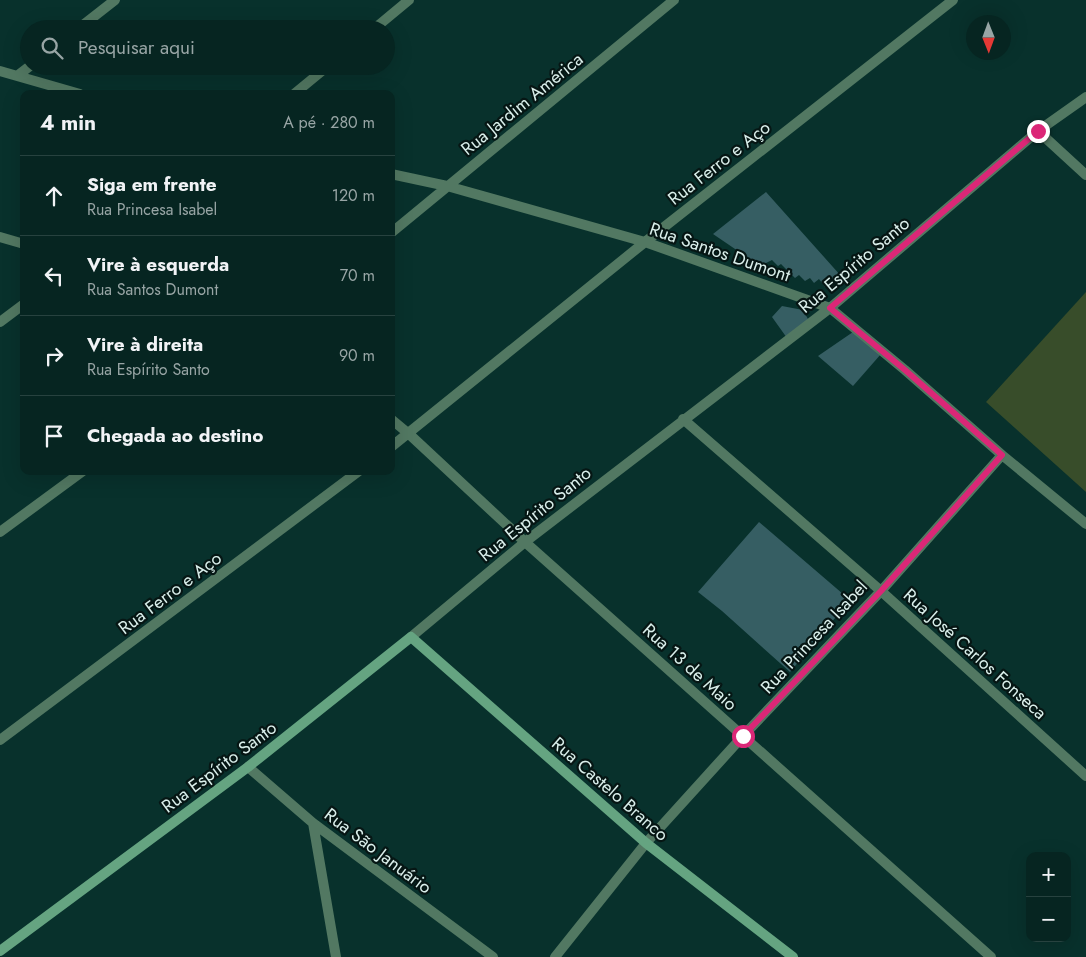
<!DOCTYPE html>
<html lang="pt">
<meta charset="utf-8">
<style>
:root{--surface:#062521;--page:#14312e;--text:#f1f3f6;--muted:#98a5a5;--line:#27423f}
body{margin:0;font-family:Jost,sans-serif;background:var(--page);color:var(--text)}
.controls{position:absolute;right:15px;bottom:15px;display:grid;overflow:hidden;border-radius:10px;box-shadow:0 5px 20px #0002}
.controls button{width:45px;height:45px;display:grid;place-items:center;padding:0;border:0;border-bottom:1px solid var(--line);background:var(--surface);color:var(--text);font:25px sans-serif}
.compass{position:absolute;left:966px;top:15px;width:45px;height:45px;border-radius:50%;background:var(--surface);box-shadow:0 5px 20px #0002;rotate:179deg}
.stop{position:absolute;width:15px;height:15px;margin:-11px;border:4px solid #db2777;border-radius:50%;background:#fff}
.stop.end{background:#db2777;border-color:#fff;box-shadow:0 1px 5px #0008}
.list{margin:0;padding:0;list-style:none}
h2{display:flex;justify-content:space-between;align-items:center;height:65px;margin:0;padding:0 20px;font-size:21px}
h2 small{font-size:16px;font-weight:400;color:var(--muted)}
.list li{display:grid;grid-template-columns:32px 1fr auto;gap:15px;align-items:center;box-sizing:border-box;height:80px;padding:0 20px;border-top:1px solid var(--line)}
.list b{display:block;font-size:19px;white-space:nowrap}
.list p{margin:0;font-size:16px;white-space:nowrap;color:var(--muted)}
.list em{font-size:16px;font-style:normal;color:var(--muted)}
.icon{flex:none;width:28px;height:28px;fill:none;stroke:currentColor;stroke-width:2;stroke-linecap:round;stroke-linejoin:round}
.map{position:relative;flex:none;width:1086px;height:957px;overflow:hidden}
.search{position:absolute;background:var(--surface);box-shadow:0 5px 20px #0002;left:20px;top:20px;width:375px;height:55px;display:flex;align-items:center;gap:12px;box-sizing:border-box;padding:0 18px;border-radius:28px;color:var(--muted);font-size:19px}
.panel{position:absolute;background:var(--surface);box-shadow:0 5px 20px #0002;left:20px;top:90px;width:375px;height:385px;border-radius:10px}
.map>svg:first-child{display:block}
</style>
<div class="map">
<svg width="1086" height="957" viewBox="0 0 1086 957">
<rect width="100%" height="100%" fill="#08312c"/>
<!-- green -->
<path fill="#384d2a" d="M1086,292V492L986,402Z"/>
<!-- building -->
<path fill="#365e63" d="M766,192L841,276L825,287L819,279L814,283L810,278L805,281L799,275L795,278L781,264L778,266L772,260L760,266L713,234Z
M782,306L803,310L809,321L787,338L772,317Z
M853,332L881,354L853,386L818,356Z
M759,522L850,600L790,672L722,611L698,592Z"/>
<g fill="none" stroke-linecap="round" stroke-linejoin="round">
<!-- street -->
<path stroke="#527862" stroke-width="10" d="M78,29L115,0
M374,29L409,0
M0,71L80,94
M17,76L30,66
M294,94L328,66
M1038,131L1086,175
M391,174L447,186L645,242L830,308L905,370L1002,455L1086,524
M391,233L674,0
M0,237L24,244
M0,322L24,304
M391,419L409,434L525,542L991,957
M683,419L881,591L1086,776
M391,447L645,242L953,0
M0,532L83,471
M411,637L525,542L830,308L1038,131L1086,97
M0,740L359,471
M248,767L313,823L493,957
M313,823L336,957
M555,957L646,843L743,736L881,591L1002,455"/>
<!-- secondary -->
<path stroke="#65a481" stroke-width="10" d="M0,951L248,767L411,637L646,843L793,957"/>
</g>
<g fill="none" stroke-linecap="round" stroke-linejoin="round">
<!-- route -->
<path stroke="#db2777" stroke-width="6" d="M743,736L881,591L1002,455L905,370L830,308L1038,131"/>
</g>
<g text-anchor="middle" stroke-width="4.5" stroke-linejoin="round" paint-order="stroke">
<!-- street labels -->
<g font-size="18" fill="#daefeb" stroke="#061614">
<text transform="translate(522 104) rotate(-39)" y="6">Rua Jardim América</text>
<text transform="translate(719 163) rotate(-38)" y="6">Rua Ferro e Aço</text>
<text transform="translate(720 252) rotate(19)" y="6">Rua Santos Dumont</text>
<text transform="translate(854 265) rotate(-40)" y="6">Rua Espírito Santo</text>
<text transform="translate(535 514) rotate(-39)" y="6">Rua Espírito Santo</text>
<text transform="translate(170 593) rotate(-37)" y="6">Rua Ferro e Aço</text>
<text transform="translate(814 637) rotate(-47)" y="6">Rua Princesa Isabel</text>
<text transform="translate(975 654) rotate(42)" y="6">Rua José Carlos Fonseca</text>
<text transform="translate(690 667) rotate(42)" y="6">Rua 13 de Maio</text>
<text transform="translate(219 767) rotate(-37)" y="6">Rua Espírito Santo</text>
<text transform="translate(610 789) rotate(41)" y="6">Rua Castelo Branco</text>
<text transform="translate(378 851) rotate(37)" y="6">Rua São Januário</text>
</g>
</g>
</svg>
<div class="controls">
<button>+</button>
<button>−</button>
</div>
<svg class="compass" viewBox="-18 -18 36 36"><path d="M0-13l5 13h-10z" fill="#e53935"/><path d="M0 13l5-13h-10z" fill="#98a5a5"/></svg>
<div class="stop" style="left:743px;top:736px"></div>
<div class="stop end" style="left:1038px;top:131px"></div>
<div class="search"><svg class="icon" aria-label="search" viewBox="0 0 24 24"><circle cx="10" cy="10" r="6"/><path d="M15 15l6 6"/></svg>Pesquisar aqui</div>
<section class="panel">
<h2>4 min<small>A pé · 280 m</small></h2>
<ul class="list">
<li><svg class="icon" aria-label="ahead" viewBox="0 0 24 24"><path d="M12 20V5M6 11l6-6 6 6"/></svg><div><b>Siga em frente</b><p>Rua Princesa Isabel</p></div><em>120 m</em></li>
<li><svg class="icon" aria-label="left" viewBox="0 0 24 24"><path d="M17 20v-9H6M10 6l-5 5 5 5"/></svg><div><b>Vire à esquerda</b><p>Rua Santos Dumont</p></div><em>70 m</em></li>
<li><svg class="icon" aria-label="right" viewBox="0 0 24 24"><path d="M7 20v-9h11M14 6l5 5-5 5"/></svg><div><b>Vire à direita</b><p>Rua Espírito Santo</p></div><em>90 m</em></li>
<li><svg class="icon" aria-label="arrive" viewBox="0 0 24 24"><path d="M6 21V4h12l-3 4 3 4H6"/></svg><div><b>Chegada ao destino</b></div></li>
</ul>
</section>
</div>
